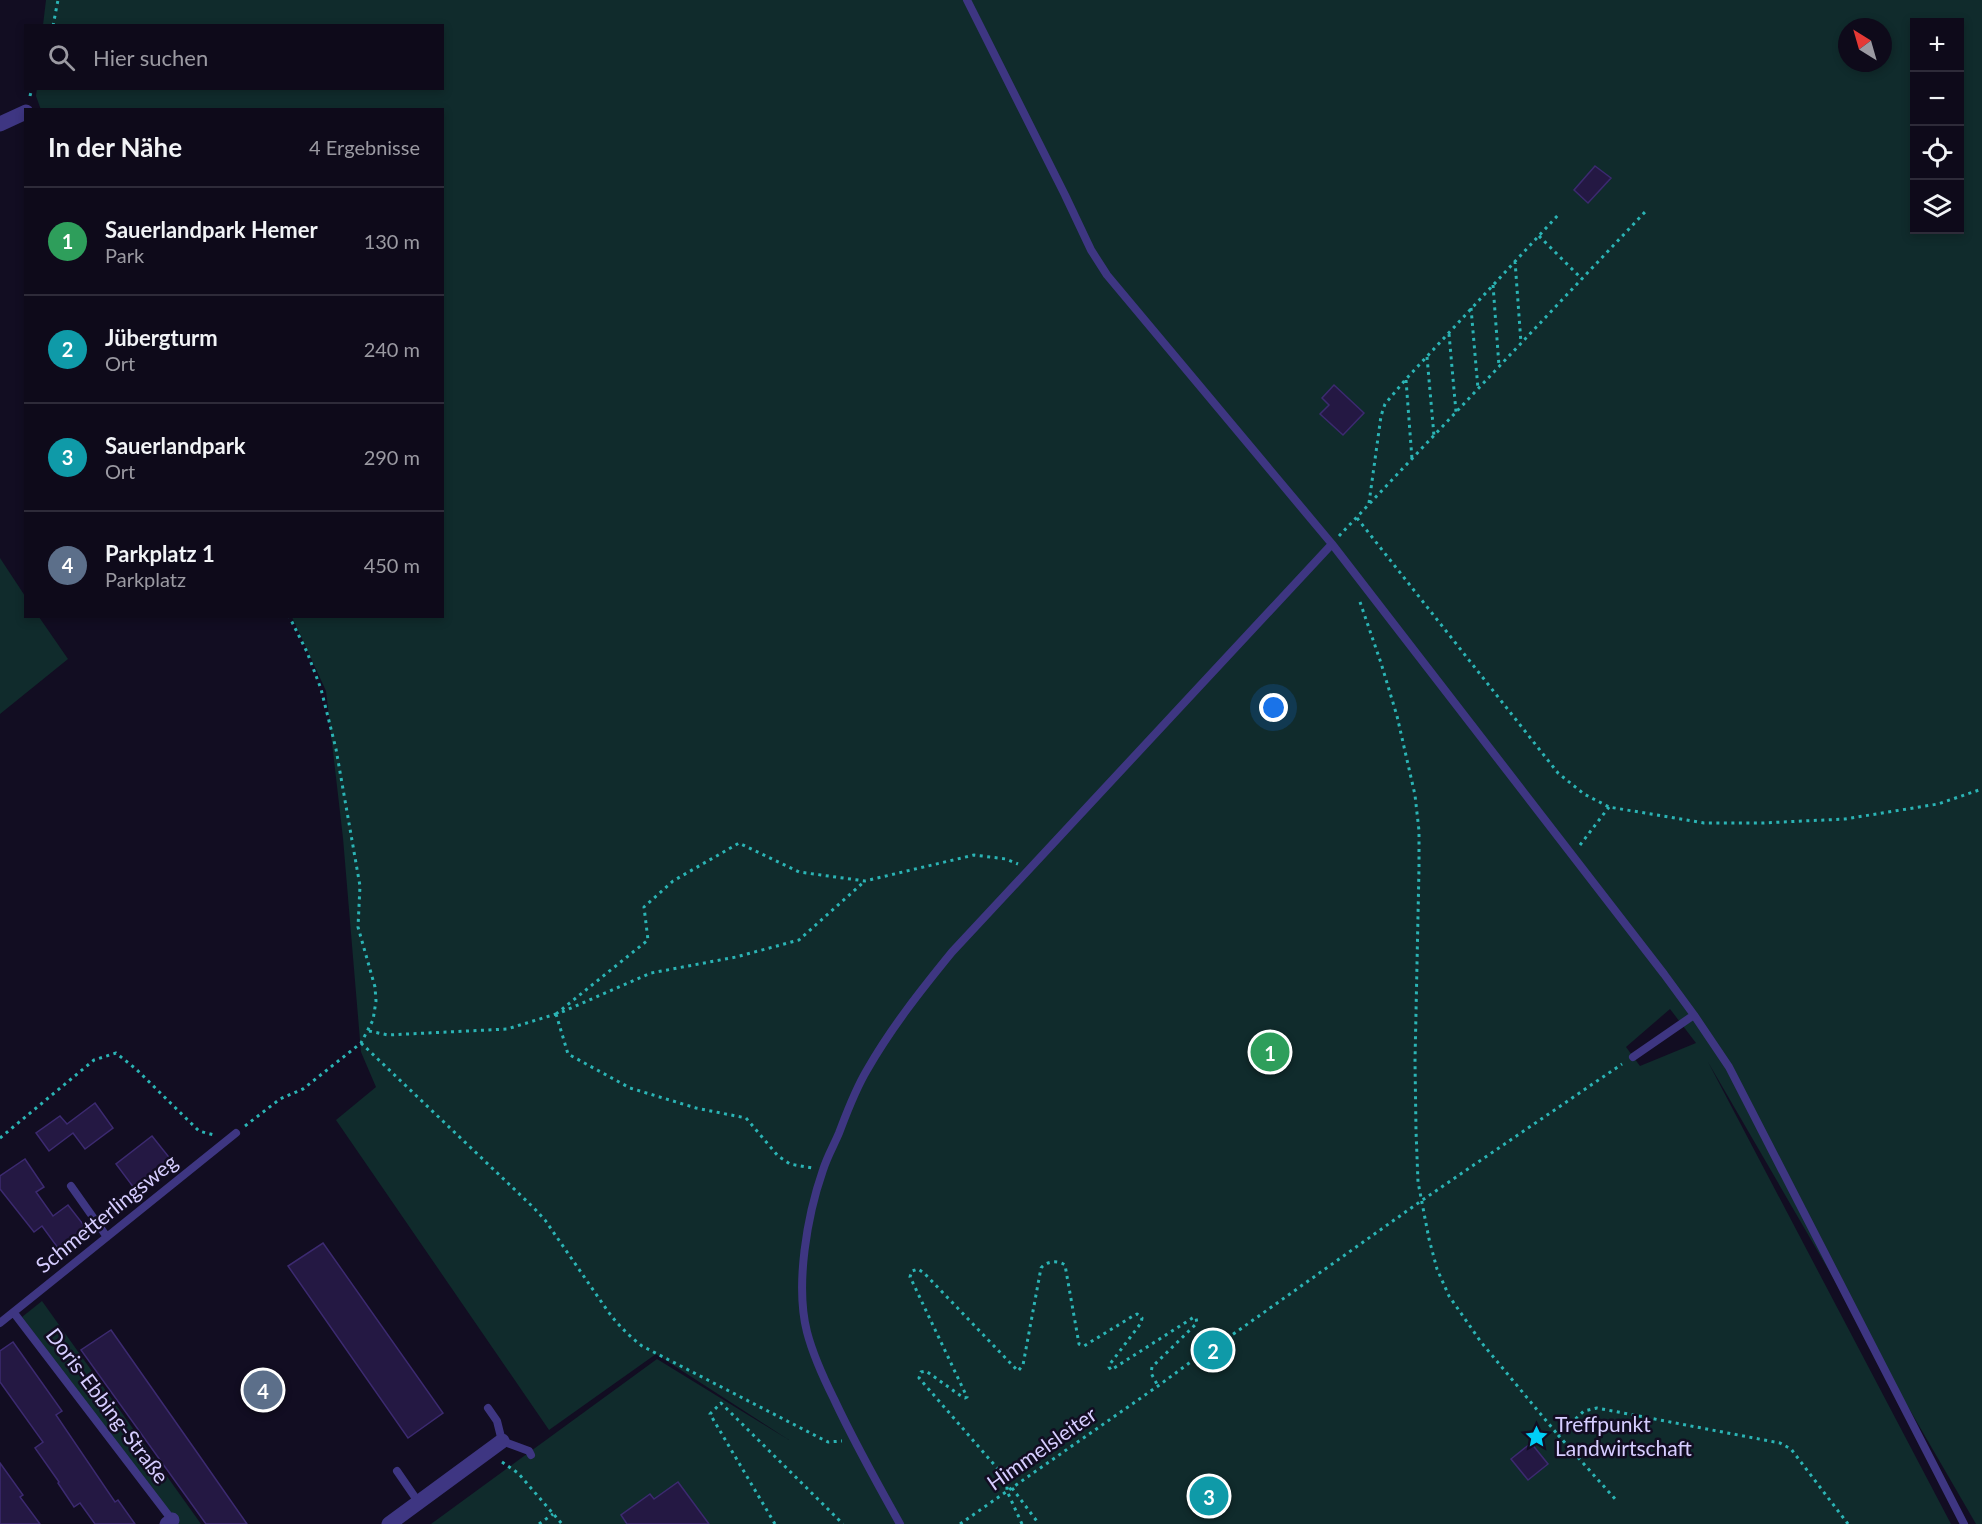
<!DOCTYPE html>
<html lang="de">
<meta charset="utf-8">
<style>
:root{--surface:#0e0a1a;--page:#171323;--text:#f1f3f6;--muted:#9b9aa2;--line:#2e2b39;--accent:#8c9099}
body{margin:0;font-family:Lato,sans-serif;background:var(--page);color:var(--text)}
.controls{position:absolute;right:18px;top:18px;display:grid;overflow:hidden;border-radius:0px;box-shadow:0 3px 9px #0003}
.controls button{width:54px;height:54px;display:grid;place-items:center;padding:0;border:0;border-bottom:2px solid var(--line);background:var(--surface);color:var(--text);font:30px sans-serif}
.compass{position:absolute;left:1838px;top:18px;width:54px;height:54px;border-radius:50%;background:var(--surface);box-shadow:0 3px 9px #0003;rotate:323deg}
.you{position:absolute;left:1274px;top:708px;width:21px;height:21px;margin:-15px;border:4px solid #fff;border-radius:50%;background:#1a73e8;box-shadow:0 0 0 9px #1a73e833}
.badge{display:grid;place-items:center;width:39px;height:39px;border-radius:50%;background:var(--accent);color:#fff;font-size:20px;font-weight:700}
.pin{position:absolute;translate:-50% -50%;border:3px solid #fff;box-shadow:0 2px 6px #0006}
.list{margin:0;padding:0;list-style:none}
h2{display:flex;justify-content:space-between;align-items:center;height:78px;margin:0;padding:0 24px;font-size:26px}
h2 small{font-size:20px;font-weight:400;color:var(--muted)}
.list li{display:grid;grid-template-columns:39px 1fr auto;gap:18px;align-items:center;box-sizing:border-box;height:108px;padding:0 24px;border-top:2px solid var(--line)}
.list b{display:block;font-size:22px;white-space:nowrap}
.list p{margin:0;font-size:20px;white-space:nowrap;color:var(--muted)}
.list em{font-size:20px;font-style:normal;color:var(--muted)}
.icon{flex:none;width:33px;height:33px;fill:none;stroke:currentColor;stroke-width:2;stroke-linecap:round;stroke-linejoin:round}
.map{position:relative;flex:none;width:1982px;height:1524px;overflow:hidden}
.search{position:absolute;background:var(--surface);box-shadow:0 3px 9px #0003;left:24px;top:24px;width:420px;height:66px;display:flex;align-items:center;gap:15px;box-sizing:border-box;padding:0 21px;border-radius:0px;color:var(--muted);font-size:22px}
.panel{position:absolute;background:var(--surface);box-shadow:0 3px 9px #0003;left:24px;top:108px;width:420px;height:510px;border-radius:0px}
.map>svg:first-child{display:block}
</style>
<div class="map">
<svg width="1982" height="1524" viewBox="0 0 1982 1524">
<rect width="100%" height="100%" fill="#120d22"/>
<!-- green -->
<path fill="#102b2c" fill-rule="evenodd" d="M46,0H1982V1524H1976L1708,1062L1951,1524H431L657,1359L789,1440L656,1354L549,1430L336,1120L376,1087L361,1052L343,838L326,691L292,617L442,616V110H41L36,96L37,88H442V26L43,25ZM1914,22H1960V230H1914ZM1847,27H1883V63H1847ZM1670,1009L1696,1043L1640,1066L1626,1047Z
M0,558L25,596L26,616L39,617L68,659L0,714Z
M42,1301L201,1524H176L22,1317Z"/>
<!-- building -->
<path fill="#241843" stroke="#3c2a70" stroke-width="1.5" d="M1595,166L1611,178L1588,203L1574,190Z
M1334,385L1364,413L1343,435L1320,414L1329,405L1322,398Z
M95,1103L113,1128L85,1149L73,1133L49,1151L36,1133L60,1116L67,1124Z
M152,1136L172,1161L134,1188L116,1164Z
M25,1159L44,1187L36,1192L53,1216L68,1205L86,1228L58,1248L42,1226L34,1232L0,1189V1176Z
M323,1243L443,1413L408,1438L288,1266Z
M111,1330L196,1451L247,1524H206L81,1350Z
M1200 1350a13 13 0 1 1 26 0a13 13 0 1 1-26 0Z
M13,1342L62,1411L56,1415L115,1502L118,1500L135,1524H95L80,1503L74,1507L58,1483L59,1482L35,1448L43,1442L0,1382V1351Z
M1531,1443L1548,1464L1528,1480L1511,1459Z
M0,1463L23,1495L20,1497L40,1524H0Z
M678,1482L709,1524H627L621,1515L650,1494L654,1499Z"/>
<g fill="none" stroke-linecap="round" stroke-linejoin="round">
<!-- path -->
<path stroke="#2bb4b5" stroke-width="3" stroke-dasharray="3 4.5" stroke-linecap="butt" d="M53,26L58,0
M30,96L32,88
M1539,236L1582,279
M1515,261L1521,343
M1493,285L1499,366
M1471,308L1478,389
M1449,334L1456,412
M1427,357L1434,436
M1406,380L1412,459
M1369,503L1381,416L1385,404L1406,379L1559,214
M1357,518L1558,773L1584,794L1609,807L1704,823H1762L1845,819L1938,804L1982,789
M1339,536L1645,212
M1360,602L1381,663L1397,716L1415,795L1419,831V867L1415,1061L1416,1131L1418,1182L1429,1239L1437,1269L1449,1296L1481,1342L1558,1435L1584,1411L1597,1408L1780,1443L1791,1449L1848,1524
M1580,845L1609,807
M562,1012L651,973L736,957L799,940L865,881
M556,1014L648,940L644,907L673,881L739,843L799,872L865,881L974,855L1006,859L1018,864
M556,1014L568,1054L630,1088L696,1108L746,1118L778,1156L790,1164L812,1168
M369,1031L388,1035L507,1029L556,1014
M361,1043L534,1208L545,1220L607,1310C617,1324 628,1335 642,1346L822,1439L828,1442L842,1441
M245,1126L280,1099L303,1089L361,1043L373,1020L376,1001L375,987L358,927L360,886L336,749L321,689L307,652L289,616
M0,1138L94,1060L116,1053L136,1069L199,1131L214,1135
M1558,1435L1616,1500
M502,1462L518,1473L562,1524
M1012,1488L1039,1524
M539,1524L553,1514
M775,1524L710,1414L721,1403L843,1524
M960,1524L1158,1386L1196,1358C1195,1338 1208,1327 1225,1340L1421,1201L1622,1064
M1022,1524L1007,1491V1485L1004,1476L919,1378L921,1372L926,1371L961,1396L965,1398L967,1397L912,1281L910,1277L912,1271L918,1269L924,1273L1018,1371L1023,1365L1041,1268C1046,1261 1058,1260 1065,1265L1079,1344L1084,1346L1133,1316L1137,1314L1142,1318L1141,1323L1110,1364L1109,1367L1111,1370L1194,1317L1196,1318L1197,1323L1152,1367L1151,1373L1158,1386"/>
<!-- lane -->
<path stroke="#3e3682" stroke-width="8" d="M967,0L1065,195L1091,250L1107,275L1332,544L1664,974L1694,1015L1729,1067L1964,1524
M1633,1057L1694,1015
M71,1186L107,1237
M14,1313L172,1520
M0,1323L236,1133
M488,1408L497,1421L502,1441L529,1451L531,1455
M397,1471L419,1503
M900,1524C877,1483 854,1442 834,1399C823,1377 813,1355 807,1332C795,1285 807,1216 823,1170C827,1157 834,1145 839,1133C847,1112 855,1090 867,1070C891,1028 921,990 952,952L1332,544"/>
<!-- street -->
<path stroke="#3e3682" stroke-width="15" d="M0,124L26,112
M167,1524L172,1520
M389,1524L502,1441"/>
</g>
<!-- icons -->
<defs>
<symbol id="sight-bare" viewBox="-9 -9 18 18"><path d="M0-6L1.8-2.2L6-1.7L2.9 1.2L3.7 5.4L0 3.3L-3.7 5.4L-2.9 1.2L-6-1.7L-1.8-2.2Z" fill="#00cff8" stroke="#120d22" stroke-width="2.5" paint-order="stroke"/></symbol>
</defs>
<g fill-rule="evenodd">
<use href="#sight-bare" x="1520" y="1420" width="33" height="33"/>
</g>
<g text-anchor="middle" stroke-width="5" stroke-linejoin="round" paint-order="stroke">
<!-- street labels -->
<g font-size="21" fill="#d6cdff" stroke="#120d22">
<text transform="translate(107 1214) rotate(-39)" y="7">Schmetterlingsweg</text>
<text transform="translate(107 1406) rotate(53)" y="7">Doris-Ebbing-Straße</text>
<text transform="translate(1042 1449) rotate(-35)" y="7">Himmelsleiter</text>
</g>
<!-- poi labels -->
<g font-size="21" fill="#d6cdff" stroke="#120d22" text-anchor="start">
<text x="1555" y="1432">Treffpunkt<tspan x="1555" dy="24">Landwirtschaft</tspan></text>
</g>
</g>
</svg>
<div class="controls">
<button>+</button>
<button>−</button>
<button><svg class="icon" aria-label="locate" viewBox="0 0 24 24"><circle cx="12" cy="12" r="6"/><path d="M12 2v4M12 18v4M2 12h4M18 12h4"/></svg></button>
<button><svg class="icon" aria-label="layers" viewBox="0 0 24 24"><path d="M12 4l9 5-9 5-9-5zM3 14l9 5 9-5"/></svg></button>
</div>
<svg class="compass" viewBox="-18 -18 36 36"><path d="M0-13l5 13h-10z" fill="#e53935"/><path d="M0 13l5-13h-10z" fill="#9b9aa2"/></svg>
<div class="you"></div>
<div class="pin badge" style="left:1270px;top:1052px;background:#2e9e5b">1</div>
<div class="pin badge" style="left:1213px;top:1350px;background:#0f9aa8">2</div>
<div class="pin badge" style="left:1209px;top:1496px;background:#0f9aa8">3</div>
<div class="pin badge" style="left:263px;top:1390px;background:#5c6f8a">4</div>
<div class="search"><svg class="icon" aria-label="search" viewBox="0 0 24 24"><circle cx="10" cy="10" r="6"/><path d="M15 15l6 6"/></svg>Hier suchen</div>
<section class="panel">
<h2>In der Nähe<small>4 Ergebnisse</small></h2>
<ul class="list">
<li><span class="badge" style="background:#2e9e5b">1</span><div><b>Sauerlandpark Hemer</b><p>Park</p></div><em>130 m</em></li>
<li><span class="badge" style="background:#0f9aa8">2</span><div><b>Jübergturm</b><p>Ort</p></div><em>240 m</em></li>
<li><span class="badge" style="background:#0f9aa8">3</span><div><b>Sauerlandpark</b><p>Ort</p></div><em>290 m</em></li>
<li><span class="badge" style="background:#5c6f8a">4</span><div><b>Parkplatz 1</b><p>Parkplatz</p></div><em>450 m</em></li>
</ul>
</section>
</div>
